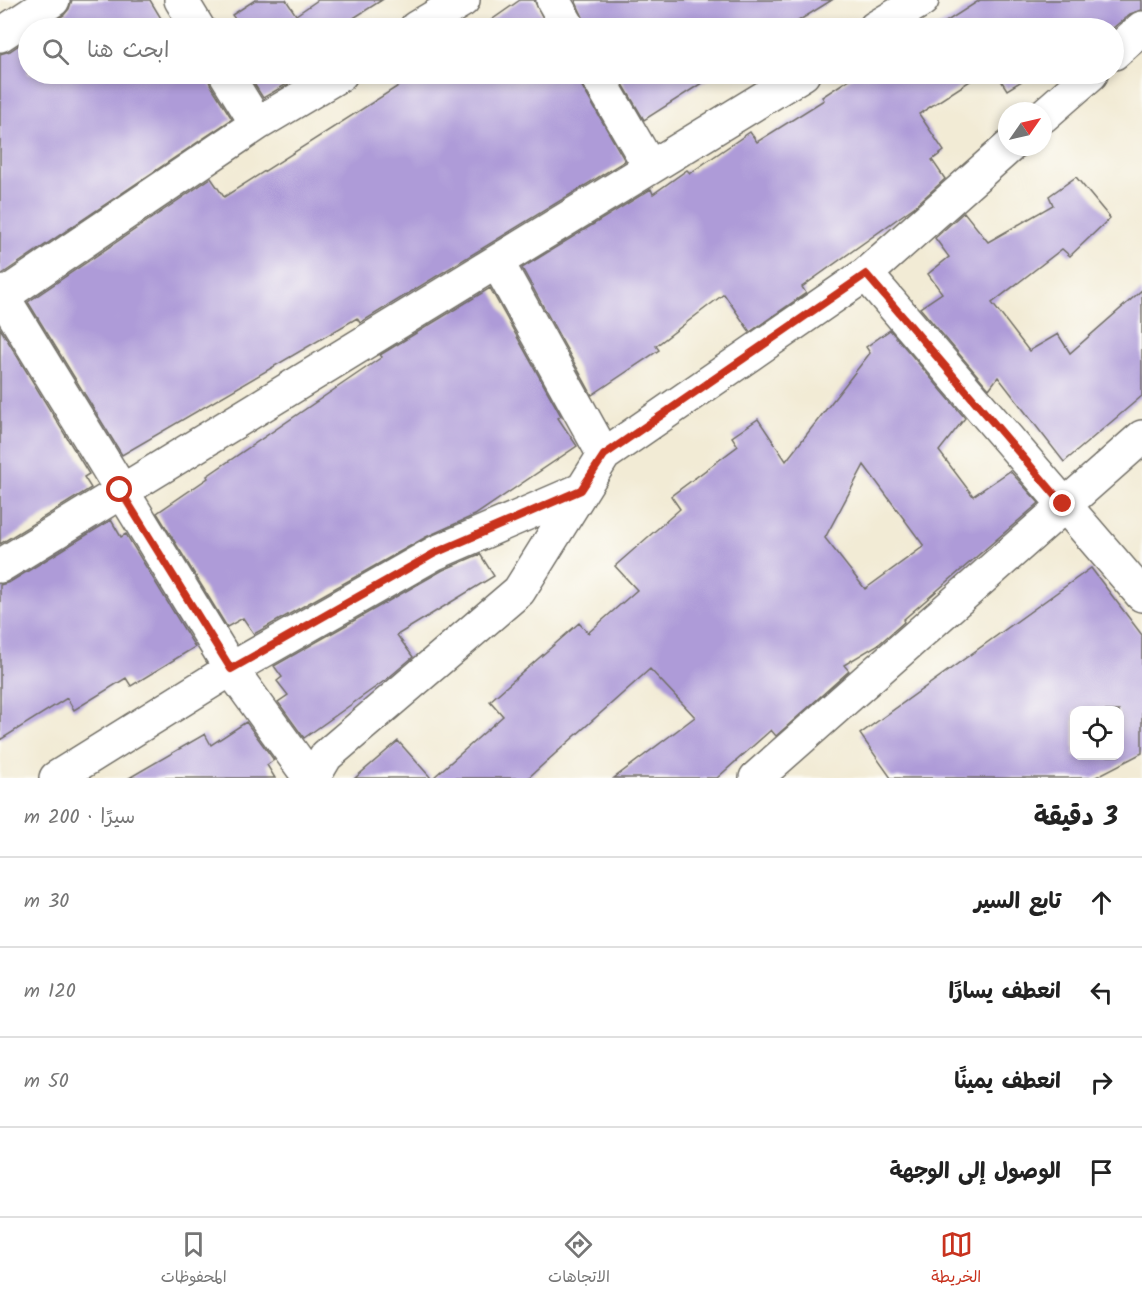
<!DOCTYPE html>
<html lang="ar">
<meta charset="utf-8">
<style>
:root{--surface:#fff;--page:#f6f6f6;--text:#222;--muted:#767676;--line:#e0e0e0;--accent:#c8321e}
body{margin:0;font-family:Kalam,"Playpen Sans Arabic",sans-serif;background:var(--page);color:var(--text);direction:rtl}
.controls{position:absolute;right:18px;bottom:18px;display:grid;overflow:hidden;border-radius:12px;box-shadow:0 3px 9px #0003}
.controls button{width:54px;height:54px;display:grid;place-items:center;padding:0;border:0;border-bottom:2px solid var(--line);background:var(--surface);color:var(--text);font:30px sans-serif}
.compass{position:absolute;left:998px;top:102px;width:54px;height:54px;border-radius:50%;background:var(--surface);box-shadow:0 3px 9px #0003;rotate:56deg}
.stop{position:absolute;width:18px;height:18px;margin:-14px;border:4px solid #c8321e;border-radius:50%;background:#fff}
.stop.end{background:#c8321e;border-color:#fff;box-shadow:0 2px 6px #0008}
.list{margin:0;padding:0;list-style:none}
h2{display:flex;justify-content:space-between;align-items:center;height:78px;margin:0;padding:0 24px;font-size:26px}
h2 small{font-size:20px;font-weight:400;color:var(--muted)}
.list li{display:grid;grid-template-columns:39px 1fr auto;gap:18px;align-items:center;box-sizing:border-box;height:90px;padding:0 24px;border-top:2px solid var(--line)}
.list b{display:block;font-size:22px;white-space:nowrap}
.list em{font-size:20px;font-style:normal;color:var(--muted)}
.icon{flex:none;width:33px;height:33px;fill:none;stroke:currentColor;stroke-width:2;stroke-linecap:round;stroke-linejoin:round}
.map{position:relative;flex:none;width:1142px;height:778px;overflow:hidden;direction:ltr}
.search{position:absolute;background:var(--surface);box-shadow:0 3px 9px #0003;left:18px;right:18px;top:18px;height:66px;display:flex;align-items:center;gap:15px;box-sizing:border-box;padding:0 21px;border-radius:33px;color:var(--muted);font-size:22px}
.sheet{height:438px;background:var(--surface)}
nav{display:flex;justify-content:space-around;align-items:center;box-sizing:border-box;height:84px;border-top:2px solid var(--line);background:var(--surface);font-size:16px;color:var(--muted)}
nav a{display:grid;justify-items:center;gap:3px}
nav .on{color:var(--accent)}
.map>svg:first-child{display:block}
</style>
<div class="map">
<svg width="1142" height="778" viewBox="0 0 1142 778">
<rect width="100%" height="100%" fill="#fdfcf7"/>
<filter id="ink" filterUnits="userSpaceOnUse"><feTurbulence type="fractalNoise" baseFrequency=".0167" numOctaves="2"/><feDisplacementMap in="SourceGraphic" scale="12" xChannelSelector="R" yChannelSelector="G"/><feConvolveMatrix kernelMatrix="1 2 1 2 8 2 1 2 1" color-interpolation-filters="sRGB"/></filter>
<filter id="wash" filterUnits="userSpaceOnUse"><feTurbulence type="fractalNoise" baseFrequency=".008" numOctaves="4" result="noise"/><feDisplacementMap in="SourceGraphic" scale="24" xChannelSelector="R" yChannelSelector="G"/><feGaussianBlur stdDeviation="1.35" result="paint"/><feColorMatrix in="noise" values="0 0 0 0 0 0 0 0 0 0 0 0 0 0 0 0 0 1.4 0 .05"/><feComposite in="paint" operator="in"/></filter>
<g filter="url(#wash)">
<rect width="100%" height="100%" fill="#f2ebd5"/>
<g id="blocks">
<!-- building -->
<path fill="#ae9bd8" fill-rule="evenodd" d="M72,0H150L165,25L159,28H44L64,15L69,9Z
M255,0H286L296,15L318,0H382L338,28H242L232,15Z
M520,0H534L548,28H480Z
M575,0H832L787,28H588Z
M980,0H1142V10L1130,14L1113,28H936Z
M28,39V74H207L210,84L232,119L2,274L0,273V54L10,51Z
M248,74H304L263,98Z
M417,74H577L580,83L625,161L360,323L357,318L122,455L28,302L211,178L224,197Z
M617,74H716L644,120Z
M857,74H981L919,114L944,151L932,160L945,179L914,207L802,287L806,293L750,332L724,294L656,346L659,350L592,395L522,268L651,189L653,194L687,170L690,173L750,132L757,142L824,100L822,97Z
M997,74H1033L1007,90Z
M1076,177L1110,218L1070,256L1062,249L992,303L1029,351L1058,334L1070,353L1142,290V396L1064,462L998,377L989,389L920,308L942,293L928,274L949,257L935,238L964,212L988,242L1053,205L1049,196Z
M490,288L561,416L558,418L577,446L475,515L426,537L254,634L243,618L227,627L157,513L208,478L207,476L382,357L380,355Z
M0,328L89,474L84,477L91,488L0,544Z
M890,330L965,418L939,451L973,496L1010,471L1039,503L903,620L904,622L879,644L844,665L849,671L776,736L771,730L717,778H614L695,717L650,669L528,778H433L503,716L490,701L579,623L588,633L637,590L615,566L680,509L671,496L738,446L732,437L758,419L786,461L870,353L866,347ZM864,465L924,546L865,589L825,538Z
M111,520L121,537L126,534L195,647L131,686L126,678L74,710L67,698L0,740V585L10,582Z
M480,554L494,576L397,635L413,657L387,679L304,738L278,702L288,695L277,681L282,677L274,666L443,570Z
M1091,568L1142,635V753L1094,778H891L860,734ZM1074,711H1119V756H1074Z
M246,722L274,760L267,765L275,778H129L205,734L211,745Z
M398,741L431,778H355Z"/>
</g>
</g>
<g filter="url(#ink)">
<use href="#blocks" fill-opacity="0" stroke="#716e66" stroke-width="1.5"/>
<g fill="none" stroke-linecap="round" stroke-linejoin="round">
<defs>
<path id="minor" d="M181,0L198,28
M553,0L569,28
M416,28L463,0
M875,28L922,0
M0,35L53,0
M1114,53L1142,28
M226,74L257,124
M596,74L650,167
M1043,116L1091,74
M497,262L604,455
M866,274L1142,595
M0,292L231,669L310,778
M0,298L257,124L341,74
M0,566L803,74
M56,778L231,669L435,553L581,490
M313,778L326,756L519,591L604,455L866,274L1009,147
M756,778L1142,437"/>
</defs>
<!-- minor casing -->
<use href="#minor" stroke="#716e66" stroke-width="36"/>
<!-- minor -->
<use href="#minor" stroke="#fff" stroke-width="33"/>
</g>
</g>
<g fill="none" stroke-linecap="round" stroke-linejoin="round" filter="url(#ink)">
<!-- route -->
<path stroke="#c8321e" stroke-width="8" d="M120,490L231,669L435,553L581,490L604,455L866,274L1063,504"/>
</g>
</svg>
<div class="controls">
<button><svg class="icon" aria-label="locate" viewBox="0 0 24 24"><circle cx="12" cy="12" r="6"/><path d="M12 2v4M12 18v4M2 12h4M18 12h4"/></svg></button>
</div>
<svg class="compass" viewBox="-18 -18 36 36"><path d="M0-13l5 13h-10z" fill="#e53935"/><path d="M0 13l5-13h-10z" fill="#767676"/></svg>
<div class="stop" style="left:120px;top:490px"></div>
<div class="stop end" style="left:1063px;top:504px"></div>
<div class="search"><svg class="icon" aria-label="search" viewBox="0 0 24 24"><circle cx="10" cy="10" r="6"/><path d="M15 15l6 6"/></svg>ابحث هنا</div>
</div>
<section class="sheet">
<h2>3 دقيقة<small>سيرًا · 200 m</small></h2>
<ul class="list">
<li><svg class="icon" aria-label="ahead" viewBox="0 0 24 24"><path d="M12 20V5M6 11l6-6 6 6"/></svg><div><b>تابع السير</b></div><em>30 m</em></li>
<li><svg class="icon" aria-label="left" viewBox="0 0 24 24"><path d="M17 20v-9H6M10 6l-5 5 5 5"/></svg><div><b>انعطف يسارًا</b></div><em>120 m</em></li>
<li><svg class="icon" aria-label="right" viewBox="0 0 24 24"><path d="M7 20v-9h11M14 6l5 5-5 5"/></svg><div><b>انعطف يمينًا</b></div><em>50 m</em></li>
<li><svg class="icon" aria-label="arrive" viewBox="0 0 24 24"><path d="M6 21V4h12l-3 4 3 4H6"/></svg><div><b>الوصول إلى الوجهة</b></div></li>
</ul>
</section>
<nav>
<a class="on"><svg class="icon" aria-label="map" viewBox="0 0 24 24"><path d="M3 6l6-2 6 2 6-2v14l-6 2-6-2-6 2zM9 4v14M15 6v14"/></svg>الخريطة</a>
<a><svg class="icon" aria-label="directions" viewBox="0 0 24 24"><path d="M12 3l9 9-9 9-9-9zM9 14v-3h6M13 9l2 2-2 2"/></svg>الاتجاهات</a>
<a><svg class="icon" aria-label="saved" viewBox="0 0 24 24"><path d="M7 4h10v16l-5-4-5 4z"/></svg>المحفوظات</a>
</nav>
